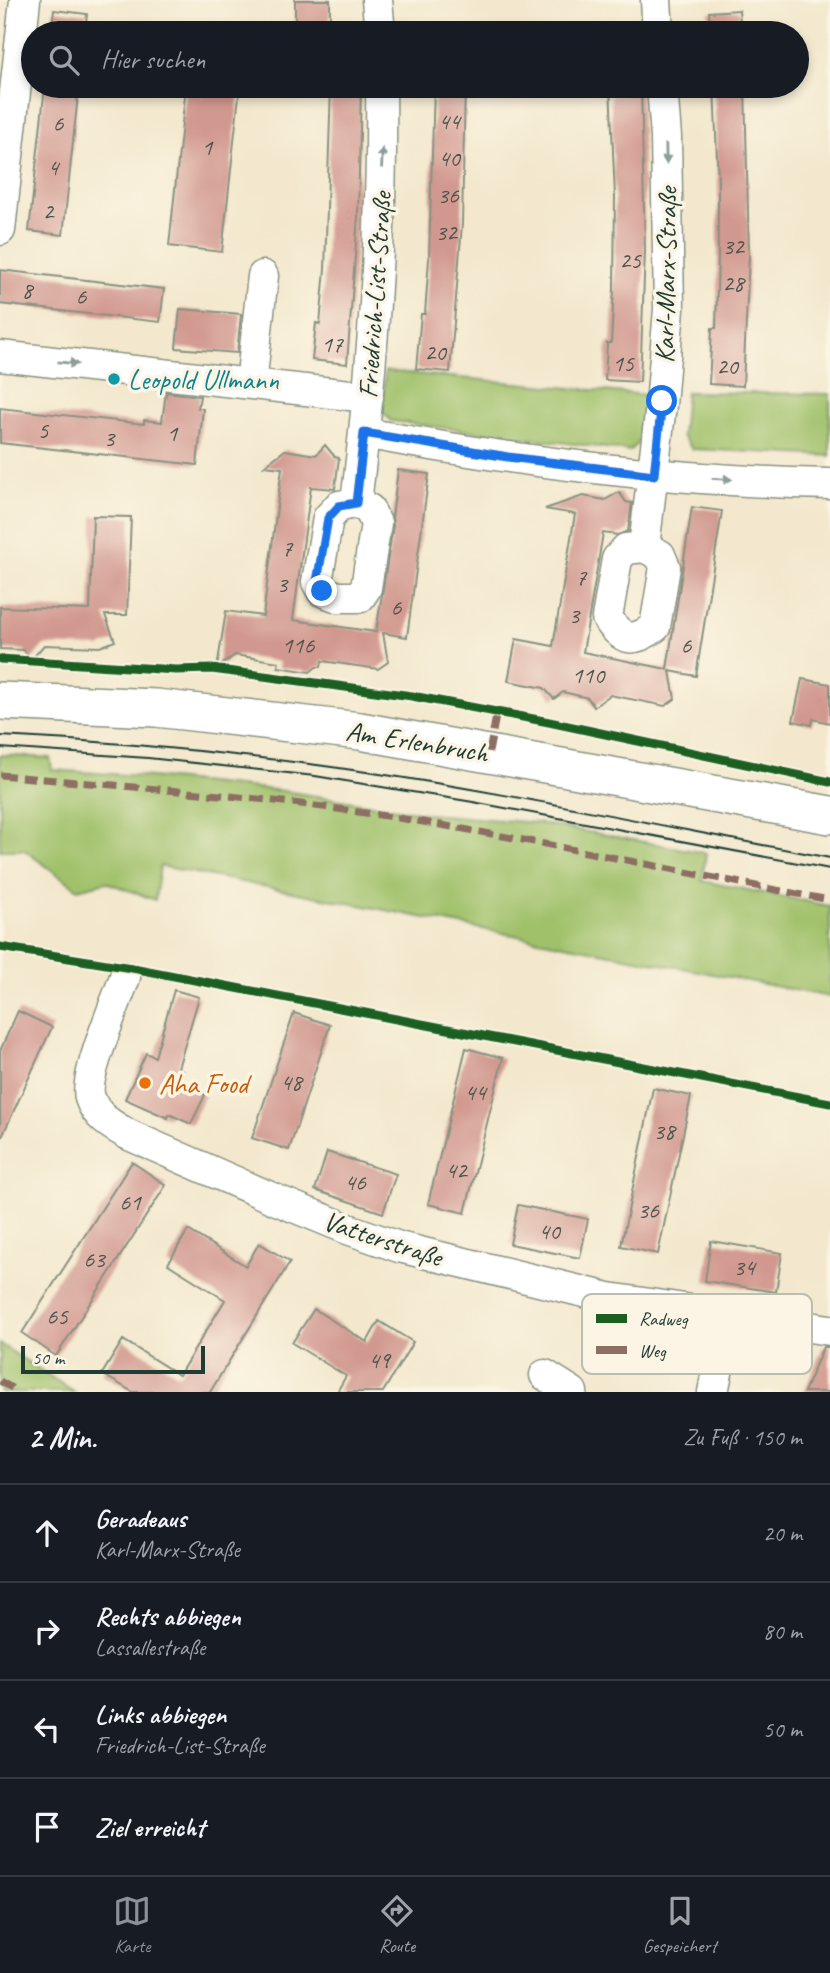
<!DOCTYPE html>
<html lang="de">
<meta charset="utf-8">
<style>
:root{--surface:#171b24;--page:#242831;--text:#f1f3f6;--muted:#9ea1a6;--line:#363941;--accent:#8c9099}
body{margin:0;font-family:Caveat,sans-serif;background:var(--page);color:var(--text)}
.scale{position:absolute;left:21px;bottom:18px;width:184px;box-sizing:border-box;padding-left:7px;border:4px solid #1f3d34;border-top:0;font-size:19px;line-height:24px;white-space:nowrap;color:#1f3d34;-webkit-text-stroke:5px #fcf5e5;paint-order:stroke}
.stop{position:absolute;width:21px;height:21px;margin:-16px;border:5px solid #1a73e8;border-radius:50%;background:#fff}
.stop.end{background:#1a73e8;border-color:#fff;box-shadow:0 2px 7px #0008}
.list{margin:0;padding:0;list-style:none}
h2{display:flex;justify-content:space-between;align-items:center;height:91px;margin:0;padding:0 28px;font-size:30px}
h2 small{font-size:23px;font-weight:400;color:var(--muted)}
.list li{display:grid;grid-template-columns:46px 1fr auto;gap:21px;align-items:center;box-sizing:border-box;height:98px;padding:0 28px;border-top:2px solid var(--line)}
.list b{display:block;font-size:26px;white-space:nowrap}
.list p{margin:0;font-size:23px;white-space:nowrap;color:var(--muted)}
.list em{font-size:23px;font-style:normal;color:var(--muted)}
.icon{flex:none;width:38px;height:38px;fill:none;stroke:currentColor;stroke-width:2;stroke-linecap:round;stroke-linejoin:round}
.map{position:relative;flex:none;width:830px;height:1392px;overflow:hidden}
.search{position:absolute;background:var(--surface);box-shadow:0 4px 10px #0003;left:21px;right:21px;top:21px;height:77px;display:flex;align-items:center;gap:18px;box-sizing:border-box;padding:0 24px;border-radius:38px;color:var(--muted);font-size:26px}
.sheet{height:483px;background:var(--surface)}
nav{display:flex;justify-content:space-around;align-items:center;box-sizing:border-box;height:98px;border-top:2px solid var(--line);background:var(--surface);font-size:19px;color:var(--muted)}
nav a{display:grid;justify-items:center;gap:4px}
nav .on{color:var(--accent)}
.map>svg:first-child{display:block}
</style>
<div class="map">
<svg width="830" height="1392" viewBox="0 0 830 1392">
<rect width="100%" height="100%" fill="#fcf5e5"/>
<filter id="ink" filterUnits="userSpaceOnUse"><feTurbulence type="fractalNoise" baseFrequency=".0143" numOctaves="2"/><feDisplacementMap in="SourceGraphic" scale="14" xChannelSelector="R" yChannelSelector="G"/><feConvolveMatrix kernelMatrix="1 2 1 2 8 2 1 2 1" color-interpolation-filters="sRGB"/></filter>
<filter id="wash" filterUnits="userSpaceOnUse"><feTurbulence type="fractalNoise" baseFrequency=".00686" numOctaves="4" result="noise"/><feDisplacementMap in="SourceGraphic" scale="28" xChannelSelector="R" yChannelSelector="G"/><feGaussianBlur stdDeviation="1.57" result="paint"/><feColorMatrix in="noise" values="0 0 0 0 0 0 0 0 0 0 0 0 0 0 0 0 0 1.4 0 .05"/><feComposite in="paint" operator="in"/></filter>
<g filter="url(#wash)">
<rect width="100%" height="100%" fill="#f3e8cd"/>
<!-- green -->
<path fill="#a0c16a" stroke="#607f4f" stroke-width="2" d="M385,371L645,395L643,438L630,451L391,421L383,412Z
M686,392L830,394V456L692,449L682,436Z
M0,755L50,758L52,770L141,776L284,791L429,814L538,823L706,853L702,881L830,906V997L160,866L155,900L106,882L78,889L24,850H0Z
M0,1344L74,1392H0Z"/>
<g id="blocks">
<!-- building -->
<path fill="#d1988f" d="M295,0H330V33H295Z
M54,10L87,14L85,33H51Z
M739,10L741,33H711L709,12Z
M45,86H79L63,235L29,231Z
M186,86H240L222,252L169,246Z
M331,86H361L358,216L347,364L312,360L316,323L320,324L325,269Z
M434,86H465L462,224L450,372L416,369L421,314H425L429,259Z
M610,86H641L645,251L640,382L605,380L607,343H611L614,288L615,196Z
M714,86H745L749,256L743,386L709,384L712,328H716L718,255V181Z
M0,270L164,289L160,322L0,304Z
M180,309L241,314L237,353L176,348Z
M166,392L200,396L198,408L203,409L197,465L0,443V408L144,424V420L162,422Z
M325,445L335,457L339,458L335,489L311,487L293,620L376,632L393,526L392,517L398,470L429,474L407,637L383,633L388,662L378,669L322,661L321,667H316L310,672L278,667L279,662L235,655L217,668L226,611L263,616L282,468L264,466L285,450L316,455Z
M619,492L626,502L632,503L628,531L618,535L603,533L583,652L667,669L692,507L722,511L696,676L670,671L675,699L665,706L610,695L594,707L588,698L563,692L554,699L544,688L508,681L516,639L553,646L575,514L545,509L583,496L605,500Z
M93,516L131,517L127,615H105L115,641L100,647L44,645L31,660L24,650L0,649V607L90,610Z
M802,679L830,684V723L813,719L812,725L793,721Z
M174,990L199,997L178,1068L182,1070L176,1082L205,1095L191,1124L169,1114L168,1118L125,1099L146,1053L155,1057Z
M18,1011L52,1027L0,1141V1051Z
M294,1013L330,1025L289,1150L252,1138Z
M466,1048L503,1058L465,1213L428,1204Z
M653,1088L691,1096L658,1254L621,1246Z
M327,1152L396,1174L383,1213L315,1190Z
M132,1162L166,1185L56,1356L22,1333Z
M518,1205L588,1219L580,1258L510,1244Z
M188,1230L246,1266L259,1243L290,1262L210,1392H133L102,1374L123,1340L179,1375L225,1300L168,1264Z
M711,1241L782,1253L776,1292L705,1281Z
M314,1309L367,1342L379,1321L413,1342L383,1392H337L346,1376L292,1343Z
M823,1347H830V1392H804Z"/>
</g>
</g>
<g filter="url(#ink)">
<use href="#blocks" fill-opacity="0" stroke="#899280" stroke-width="2"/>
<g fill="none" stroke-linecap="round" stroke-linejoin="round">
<defs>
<path id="minor" d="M377,0L380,33
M656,0L658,33
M0,230L25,0
M0,356L368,397
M251,384L263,276
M364,433C518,462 673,481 830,484
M356,503C373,364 383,226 381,86
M356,503L369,509L376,523L366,588L360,597H338L322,591L317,582L328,518L339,506Z
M644,547L661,405L669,309L666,137L662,86
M644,547L660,555L665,567L655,627C632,643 623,641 607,618L617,559L626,549Z
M125,977C117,1000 83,1079 90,1098C96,1117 113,1126 129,1135L272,1198L348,1229L399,1247L609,1298L830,1330
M545,1375L572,1392
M713,1392L729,1316"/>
<path id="major" d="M0,701L156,708L360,731L830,815"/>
</defs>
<!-- minor casing -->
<use href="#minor" stroke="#899280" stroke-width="33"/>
<!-- major casing -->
<use href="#major" stroke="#899280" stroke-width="40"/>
<!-- minor -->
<use href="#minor" stroke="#fff" stroke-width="30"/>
<!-- major -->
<use href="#major" stroke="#fff" stroke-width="37"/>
<!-- tram -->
<path stroke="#1f3d34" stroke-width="2" d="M0,736C106,741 212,751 317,765C489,788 660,826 830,858
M0,748L148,758L315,776L473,802L830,869"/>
<!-- quiet -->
<path stroke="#8d6e63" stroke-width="7" stroke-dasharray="14 7" stroke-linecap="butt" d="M364,433L508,457L654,475
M489,752L497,711
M0,775C117,786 235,794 352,811C513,834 671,871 830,900
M0,1381L18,1392"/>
<defs>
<path id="cycleway" d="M0,659L176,670L212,669L412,696L549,722L830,782
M0,947L138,969L830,1103"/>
</defs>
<!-- cycleway casing -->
<use href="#cycleway" stroke="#fcf5e5" stroke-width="13"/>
<!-- cycleway -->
<use href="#cycleway" stroke="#1b5e20" stroke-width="9"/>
</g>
<!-- one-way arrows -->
<defs><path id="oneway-solid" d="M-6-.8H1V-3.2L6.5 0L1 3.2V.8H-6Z" transform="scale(1.75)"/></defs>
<g fill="#8f9e9a">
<use href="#oneway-solid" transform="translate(666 154) rotate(89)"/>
<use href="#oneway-solid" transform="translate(382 158) rotate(-88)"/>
<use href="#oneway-solid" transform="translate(68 363) rotate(6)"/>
<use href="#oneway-solid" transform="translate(722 479) rotate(3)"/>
</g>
</g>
<g fill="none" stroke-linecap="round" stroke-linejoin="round" filter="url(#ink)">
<!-- route -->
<path stroke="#1a73e8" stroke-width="9" d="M322,591L317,582L328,518L339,506L356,503L364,433L508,457L654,475L662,401"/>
</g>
<!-- markers -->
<circle fill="#0f9aa8" stroke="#fcf5e5" stroke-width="2.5" cx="114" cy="379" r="7"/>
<circle fill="#e8710a" stroke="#fcf5e5" stroke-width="2.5" cx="145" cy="1083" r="7"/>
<g text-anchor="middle" stroke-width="7" stroke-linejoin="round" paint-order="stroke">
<!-- number labels -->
<g font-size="24" fill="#4c544b">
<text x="449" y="129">44</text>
<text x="58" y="131">6</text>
<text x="207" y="155">1</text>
<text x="449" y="166">40</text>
<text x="53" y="175">4</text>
<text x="448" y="203">36</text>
<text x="48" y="219">2</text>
<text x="446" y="240">32</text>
<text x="733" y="254">32</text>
<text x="630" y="268">25</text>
<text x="733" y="291">28</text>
<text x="27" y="298">8</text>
<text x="81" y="304">6</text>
<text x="332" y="352">17</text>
<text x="435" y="360">20</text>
<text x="623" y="371">15</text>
<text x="727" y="374">20</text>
<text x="43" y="438">5</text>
<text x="172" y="441">1</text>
<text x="109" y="446">3</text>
<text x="287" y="556">7</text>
<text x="581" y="585">7</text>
<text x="282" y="592">3</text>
<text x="396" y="615">6</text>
<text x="574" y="623">3</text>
<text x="298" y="653">116</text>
<text x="686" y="653">6</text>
<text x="588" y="683">110</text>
<text x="291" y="1090">48</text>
<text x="475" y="1100">44</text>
<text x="664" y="1139">38</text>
<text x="456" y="1178">42</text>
<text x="355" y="1190">46</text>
<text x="130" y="1210">61</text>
<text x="648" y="1218">36</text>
<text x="549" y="1239">40</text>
<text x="94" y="1267">63</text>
<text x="744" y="1275">34</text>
<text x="57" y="1324">65</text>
<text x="379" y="1368">49</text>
</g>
<!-- street labels -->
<g font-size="28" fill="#1f3d34" stroke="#fcf5e5">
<text transform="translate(665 275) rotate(-89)" y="10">Karl-Marx-Straße</text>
<text transform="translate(374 295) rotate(-86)" y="10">Friedrich-List-Straße</text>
<text transform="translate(417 741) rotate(9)" y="10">Am Erlenbruch</text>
<text transform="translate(383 1238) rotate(18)" y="10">Vatterstraße</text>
</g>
<!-- culture labels -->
<g font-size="28" fill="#0d838f" stroke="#fcf5e5" text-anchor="start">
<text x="128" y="389">Leopold Ullmann</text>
</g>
<!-- food labels -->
<g font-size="28" fill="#c56008" stroke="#fcf5e5" text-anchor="start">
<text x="159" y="1093">Aha Food</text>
</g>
</g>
<!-- legend -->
<rect x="582" y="1294" width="230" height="80" rx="10" fill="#fcf5e5" stroke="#babeb0" stroke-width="2"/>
<rect x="596" y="1314" width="31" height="9" fill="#1b5e20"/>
<rect x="596" y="1346" width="31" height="8" fill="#8d6e63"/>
<g font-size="19" fill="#1f3d34">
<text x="639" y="1325">Radweg</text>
<text x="639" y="1357">Weg</text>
</g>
</svg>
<div class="scale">50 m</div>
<div class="stop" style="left:662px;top:401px"></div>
<div class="stop end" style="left:322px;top:591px"></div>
<div class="search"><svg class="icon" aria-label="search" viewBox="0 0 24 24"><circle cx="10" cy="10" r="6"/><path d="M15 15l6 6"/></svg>Hier suchen</div>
</div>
<section class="sheet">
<h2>2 Min.<small>Zu Fuß · 150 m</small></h2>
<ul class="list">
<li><svg class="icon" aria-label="ahead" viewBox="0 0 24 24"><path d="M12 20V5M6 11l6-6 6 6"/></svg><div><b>Geradeaus</b><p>Karl-Marx-Straße</p></div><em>20 m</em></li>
<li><svg class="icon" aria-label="right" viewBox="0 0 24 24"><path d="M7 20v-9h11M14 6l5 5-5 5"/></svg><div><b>Rechts abbiegen</b><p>Lassallestraße</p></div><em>80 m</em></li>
<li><svg class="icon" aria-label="left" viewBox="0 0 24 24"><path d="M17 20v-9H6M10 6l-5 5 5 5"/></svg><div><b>Links abbiegen</b><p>Friedrich-List-Straße</p></div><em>50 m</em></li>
<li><svg class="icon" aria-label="arrive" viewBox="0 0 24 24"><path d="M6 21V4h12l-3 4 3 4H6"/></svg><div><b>Ziel erreicht</b></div></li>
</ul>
</section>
<nav>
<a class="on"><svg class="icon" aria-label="map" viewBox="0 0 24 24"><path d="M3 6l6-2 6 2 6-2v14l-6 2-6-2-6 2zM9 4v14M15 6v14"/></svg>Karte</a>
<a><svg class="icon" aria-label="directions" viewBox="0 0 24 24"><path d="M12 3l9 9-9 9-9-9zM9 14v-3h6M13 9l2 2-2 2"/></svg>Route</a>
<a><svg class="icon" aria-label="saved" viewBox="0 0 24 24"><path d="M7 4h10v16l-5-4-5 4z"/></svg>Gespeichert</a>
</nav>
